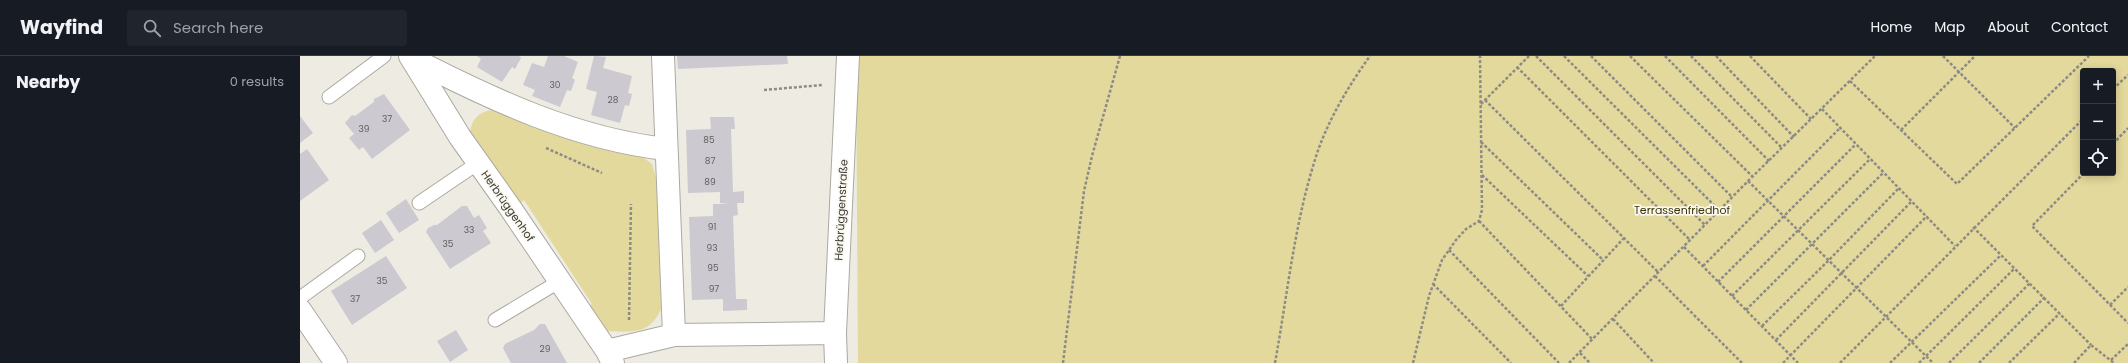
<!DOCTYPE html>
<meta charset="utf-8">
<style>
:root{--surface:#171b24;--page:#20242c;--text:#f1f3f6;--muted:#9ea1a6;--line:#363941}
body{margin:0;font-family:Poppins,sans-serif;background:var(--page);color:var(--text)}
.controls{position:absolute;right:12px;top:12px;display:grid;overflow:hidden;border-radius:4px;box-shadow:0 2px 10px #0003}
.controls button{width:36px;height:36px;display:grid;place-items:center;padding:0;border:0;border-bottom:1px solid var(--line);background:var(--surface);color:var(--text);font:20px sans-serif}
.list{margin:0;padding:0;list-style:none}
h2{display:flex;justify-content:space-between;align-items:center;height:52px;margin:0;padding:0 16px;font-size:17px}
h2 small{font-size:13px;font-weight:400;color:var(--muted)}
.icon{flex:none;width:22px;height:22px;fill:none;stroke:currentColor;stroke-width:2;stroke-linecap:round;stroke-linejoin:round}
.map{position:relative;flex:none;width:1828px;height:307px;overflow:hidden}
header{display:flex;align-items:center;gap:24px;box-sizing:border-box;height:56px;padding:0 20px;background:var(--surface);border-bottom:1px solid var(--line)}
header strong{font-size:19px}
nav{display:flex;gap:22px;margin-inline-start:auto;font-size:14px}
.search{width:280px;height:36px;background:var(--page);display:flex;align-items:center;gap:10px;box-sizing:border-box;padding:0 14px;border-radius:4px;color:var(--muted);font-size:15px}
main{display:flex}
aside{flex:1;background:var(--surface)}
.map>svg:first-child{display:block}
</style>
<header>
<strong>Wayfind</strong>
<div class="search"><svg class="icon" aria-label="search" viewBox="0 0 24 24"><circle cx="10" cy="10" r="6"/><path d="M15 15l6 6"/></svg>Search here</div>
<nav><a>Home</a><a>Map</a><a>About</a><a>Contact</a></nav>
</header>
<main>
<aside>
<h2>Nearby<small>0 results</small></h2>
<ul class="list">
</ul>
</aside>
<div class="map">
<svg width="1828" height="307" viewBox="0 0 1828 307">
<rect width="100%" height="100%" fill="#edebe2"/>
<!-- green -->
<path fill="#e4d99c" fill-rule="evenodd" d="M556,0H1828V307H558ZM1783,15H1813V117H1783Z
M191,54L266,82L344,102L352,108L358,129L361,253C350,279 331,276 305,275L284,252L292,248L224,144L218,150L170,78C171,64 177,57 191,54Z"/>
<!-- building -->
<path fill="#cdc9d1" d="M177,0H219L221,2L215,13L212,11L202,26L177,11L181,3Z
M248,0H264L278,6L272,22L275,24L271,35L267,34L260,51L232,40L235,34L223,29L232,7L244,11Z
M294,0L306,1L303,12L332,20L328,37L332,38L329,50L325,49L320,67L291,59L297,36L286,33Z
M377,0H487L488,8L378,13Z
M84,38L110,74L72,103L63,91L59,94L49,82L54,78L45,67L52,59L55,60L74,46V43Z
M0,60L13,77L0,87Z
M410,61H434L435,73H431L433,136L444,135V147H437L438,159L433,160L436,243H447V254L423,255V243L392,244L389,161L413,160V148H430L420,147V136L388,137L386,74L411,73Z
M7,93L29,124L0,145V98Z
M106,143L119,164L99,177L86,157Z
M162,150H167L174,162L179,159L187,172L183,175L191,187L150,213L126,176L128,172L134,169H137Z
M81,164L94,184L75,197L62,177Z
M86,200L107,232L52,269L31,235Z
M240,268H245L267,307H211L203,292L205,288L234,274Z
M156,274L168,294L150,306L137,285Z"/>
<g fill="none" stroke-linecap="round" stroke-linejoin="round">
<defs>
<path id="service" d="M29,41L84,0
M119,147L178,107
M0,242L58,200
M195,264L260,225"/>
<path id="minor" d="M110,0L160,81L211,153L307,295L313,307
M363,0L374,279L535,277
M113,3C193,44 276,83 366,93
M0,254L36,307
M307,295L374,279
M536,307L535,277L548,0"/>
</defs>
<!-- service casing -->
<use href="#service" stroke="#aba9a1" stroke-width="15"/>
<!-- minor casing -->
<use href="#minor" stroke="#aba9a1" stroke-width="24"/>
<!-- path -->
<path stroke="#8d8b85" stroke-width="2.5" stroke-dasharray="3 2" stroke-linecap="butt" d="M1236,0L1405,169
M1264,0L1419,154
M1291,0L1432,141
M1330,0L1453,121
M1365,0L1469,105
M1391,0L1482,92
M1416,0L1494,81
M1450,0L1511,63
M1643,0L1715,72
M1217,11L1390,184
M1550,25L1657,128L1789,0
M1813,33L1828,19
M464,34L522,29
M1185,44L1359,217
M1181,48L1229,0
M1522,53L1655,190
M1601,74L1675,0
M1181,86L1303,204
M1813,88L1828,72
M246,92L302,117
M1784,117L1732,170L1828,267
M1182,119L1288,220
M1448,125L1633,307
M1179,165L1293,284
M1673,171L1791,289
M1384,191L1498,307
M1149,194L1259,307
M1403,210L1540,72
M1355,220L1442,307
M1418,226L1556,88
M1133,228L1211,307
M1432,240L1570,103
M1810,249L1828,231
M1261,250L1324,182
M1446,254L1584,116
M1313,263L1354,307
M329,264L331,148
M1462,270L1529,204L1599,132
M1476,284L1612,145
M1280,297L1290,307
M1811,304L1828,288
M763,307L784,135L792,100L820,0
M975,307C987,241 994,171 1014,107C1025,69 1047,32 1070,0
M1113,307L1129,240L1142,204L1156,184L1166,173L1179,165L1182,154L1180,0
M1269,307L1448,125L1575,0
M1483,307L1627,160
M1540,307L1783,63
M1590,307L1701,199
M1619,307L1715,212
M1649,307L1730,227
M1679,307L1745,241
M1709,307L1760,257
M1774,307L1791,289L1814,307"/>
<!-- service -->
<use href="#service" stroke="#fff" stroke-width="13"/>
<!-- minor -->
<use href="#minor" stroke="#fff" stroke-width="22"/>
</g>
<g text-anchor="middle" stroke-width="3.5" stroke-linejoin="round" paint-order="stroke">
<!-- number labels -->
<g font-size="9" fill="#605e5e">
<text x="255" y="32">30</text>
<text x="313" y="47">28</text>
<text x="87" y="66">37</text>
<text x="64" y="76">39</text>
<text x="409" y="87">85</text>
<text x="410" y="108">87</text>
<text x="410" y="129">89</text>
<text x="412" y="174">91</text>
<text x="169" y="177">33</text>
<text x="148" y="191">35</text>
<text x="412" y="195">93</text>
<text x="413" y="215">95</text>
<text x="82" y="228">35</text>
<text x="414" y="236">97</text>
<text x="55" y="246">37</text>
<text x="245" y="296">29</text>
</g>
<!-- street labels -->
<g font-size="11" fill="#3b3a37" stroke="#faf8ef">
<text transform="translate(208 150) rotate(55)" y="4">Herbrüggenhof</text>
<text transform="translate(541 154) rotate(-87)" y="4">Herbrüggenstraße</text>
</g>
<!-- park labels -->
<g font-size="11" fill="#3b3308" stroke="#faf8ef">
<text x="1382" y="158">Terrassenfriedhof</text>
</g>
</g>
</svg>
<div class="controls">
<button>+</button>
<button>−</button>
<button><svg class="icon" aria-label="locate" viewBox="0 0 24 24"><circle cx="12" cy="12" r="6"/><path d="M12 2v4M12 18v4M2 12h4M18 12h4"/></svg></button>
</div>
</div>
</main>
